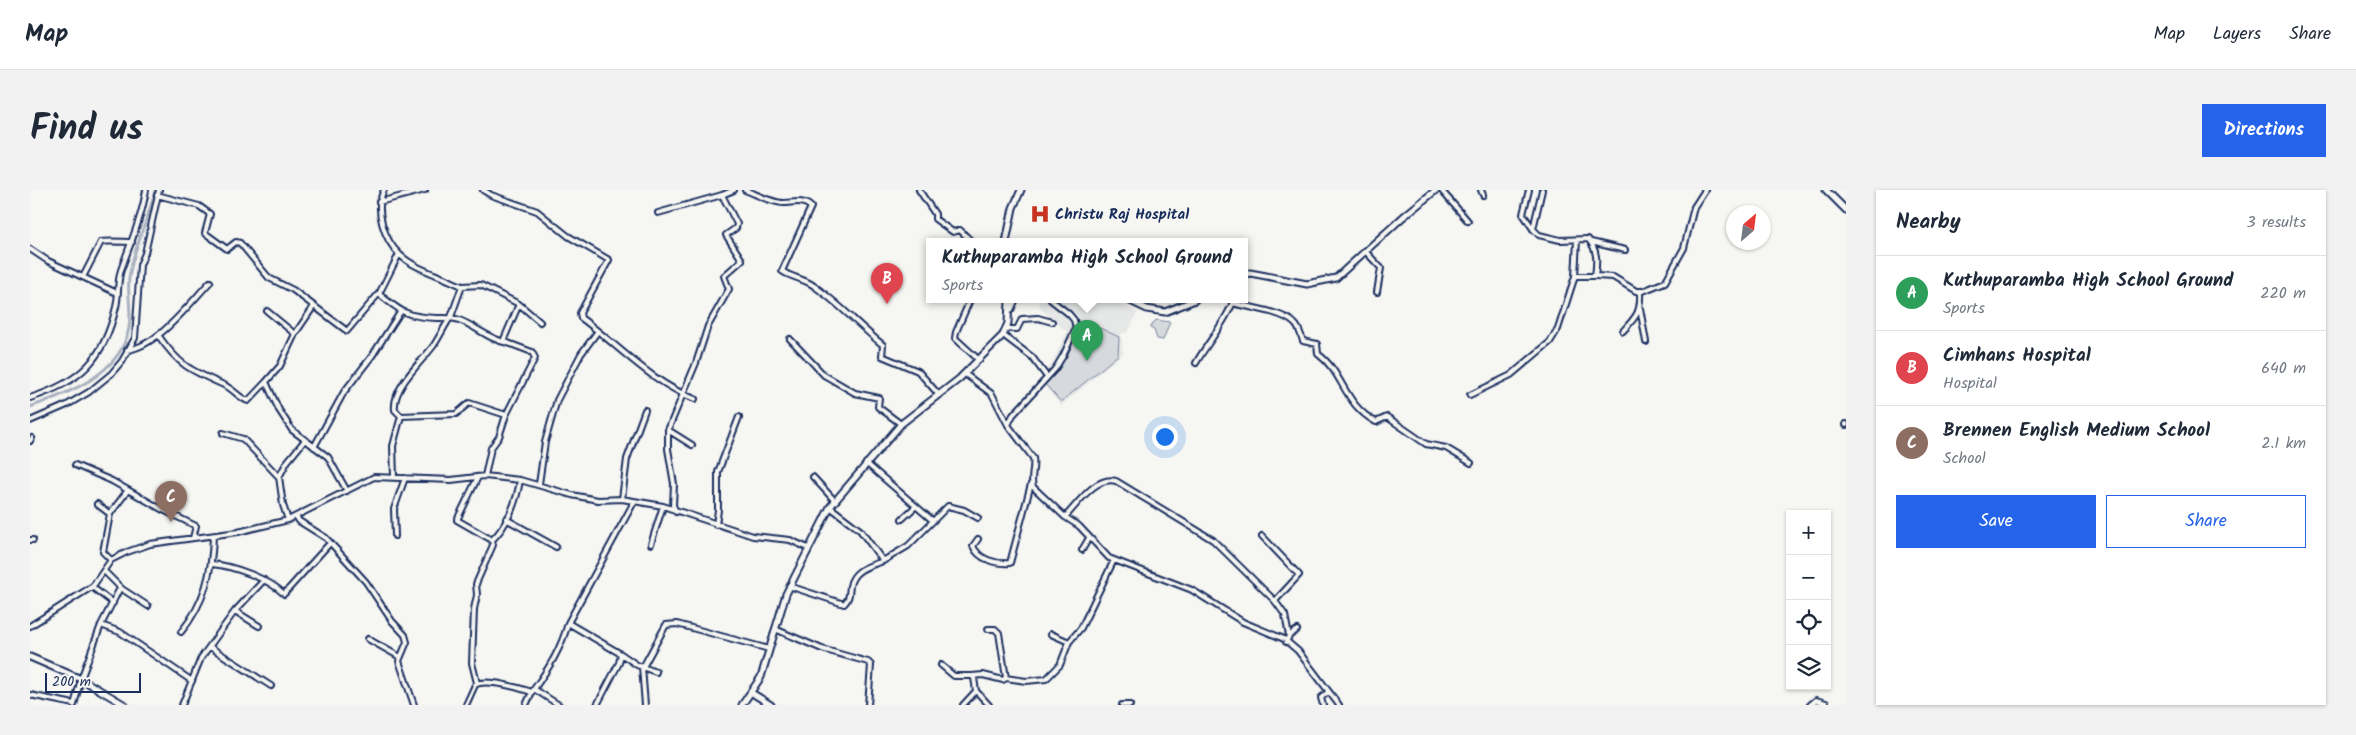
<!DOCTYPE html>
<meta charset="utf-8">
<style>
:root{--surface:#fff;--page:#f2f2f3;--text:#1f2937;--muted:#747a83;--line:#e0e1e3;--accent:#2563eb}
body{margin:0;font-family:Kalam,sans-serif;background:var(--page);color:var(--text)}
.controls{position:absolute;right:15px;bottom:15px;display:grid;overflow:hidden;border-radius:0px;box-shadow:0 1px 4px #0004}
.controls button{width:45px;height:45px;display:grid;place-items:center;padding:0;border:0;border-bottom:1px solid var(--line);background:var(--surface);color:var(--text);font:25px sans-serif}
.compass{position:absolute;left:1696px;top:15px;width:45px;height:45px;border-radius:50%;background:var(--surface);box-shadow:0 1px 4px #0004;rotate:28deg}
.scale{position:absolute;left:15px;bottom:12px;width:96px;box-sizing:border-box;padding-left:5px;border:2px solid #1b2f5e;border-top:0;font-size:14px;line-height:18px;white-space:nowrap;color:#1b2f5e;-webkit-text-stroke:4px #f6f6f2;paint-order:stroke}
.you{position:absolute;left:1134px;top:246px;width:18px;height:18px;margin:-12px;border:4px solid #fff;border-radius:50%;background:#1a73e8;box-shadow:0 0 0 8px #1a73e833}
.badge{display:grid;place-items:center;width:32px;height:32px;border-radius:50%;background:var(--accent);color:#fff;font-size:16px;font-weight:700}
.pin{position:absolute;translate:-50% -41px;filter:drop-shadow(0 1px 2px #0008)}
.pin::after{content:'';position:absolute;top:26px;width:18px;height:15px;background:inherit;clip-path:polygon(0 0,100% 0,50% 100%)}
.popup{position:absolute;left:896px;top:48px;width:322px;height:65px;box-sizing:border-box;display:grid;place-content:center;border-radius:0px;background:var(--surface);filter:drop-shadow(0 1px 4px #0005);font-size:16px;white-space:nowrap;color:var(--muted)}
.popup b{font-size:19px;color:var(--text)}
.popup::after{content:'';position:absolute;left:50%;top:100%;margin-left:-10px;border:10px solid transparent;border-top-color:var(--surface)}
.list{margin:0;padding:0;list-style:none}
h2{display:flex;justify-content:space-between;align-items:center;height:65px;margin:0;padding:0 20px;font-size:21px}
h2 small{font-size:16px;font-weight:400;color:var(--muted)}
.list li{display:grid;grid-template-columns:32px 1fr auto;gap:15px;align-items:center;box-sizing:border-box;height:75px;padding:0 20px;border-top:1px solid var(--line)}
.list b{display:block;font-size:19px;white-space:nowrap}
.list p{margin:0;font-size:16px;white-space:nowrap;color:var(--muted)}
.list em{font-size:16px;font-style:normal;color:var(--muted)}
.actions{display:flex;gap:10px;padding:15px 20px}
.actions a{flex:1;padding:11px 0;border:1px solid var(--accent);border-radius:0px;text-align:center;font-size:18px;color:var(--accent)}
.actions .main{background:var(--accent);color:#fff}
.icon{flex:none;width:28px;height:28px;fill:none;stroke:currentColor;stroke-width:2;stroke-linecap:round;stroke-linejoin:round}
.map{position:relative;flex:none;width:1816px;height:515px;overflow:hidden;border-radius:0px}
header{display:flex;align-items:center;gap:30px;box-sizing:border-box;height:70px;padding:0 25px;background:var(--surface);border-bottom:1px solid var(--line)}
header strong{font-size:24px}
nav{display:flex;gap:28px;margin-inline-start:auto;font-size:18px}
.intro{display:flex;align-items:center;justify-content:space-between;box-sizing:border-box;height:120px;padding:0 30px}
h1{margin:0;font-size:35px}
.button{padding:12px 22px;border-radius:0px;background:var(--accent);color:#fff;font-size:18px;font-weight:700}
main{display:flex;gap:30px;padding:0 30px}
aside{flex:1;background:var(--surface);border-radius:0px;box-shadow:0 1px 4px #0004}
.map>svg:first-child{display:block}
</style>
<header>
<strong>Map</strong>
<nav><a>Map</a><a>Layers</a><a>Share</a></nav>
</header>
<div class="intro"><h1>Find us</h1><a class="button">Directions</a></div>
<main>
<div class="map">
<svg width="1816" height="515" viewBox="0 0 1816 515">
<rect width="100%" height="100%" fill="#f6f6f2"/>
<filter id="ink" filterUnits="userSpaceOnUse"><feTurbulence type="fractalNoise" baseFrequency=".02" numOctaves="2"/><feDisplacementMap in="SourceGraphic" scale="10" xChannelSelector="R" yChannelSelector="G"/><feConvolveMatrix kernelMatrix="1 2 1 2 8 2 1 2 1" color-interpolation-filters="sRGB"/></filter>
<g filter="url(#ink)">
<!-- built -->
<path fill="#e6e7e7" d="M1008,110H1083L1107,123L1098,142L1091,144L1093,163L1031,216L1010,190L1022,173L1037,142L1010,118Z"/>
<!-- green -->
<path fill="#d6d9dd" stroke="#78849e" d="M1126,130L1140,132L1133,150L1127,149L1124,140L1120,138Z
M1052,132L1068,141L1070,138L1089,147L1088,165L1031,212L1014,193L1029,176Z"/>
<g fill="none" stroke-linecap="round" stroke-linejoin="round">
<!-- canal -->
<path stroke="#abb2c0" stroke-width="3" d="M0,217C39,203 91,184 99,138C102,121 97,105 99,88C103,58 119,30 125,0"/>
<defs>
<path id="minor" d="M354,0C344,19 354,50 370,65C384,78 406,84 423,92L432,96L451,95L489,114L474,149L478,153L502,162L505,168L476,225L469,247L461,258L455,286
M453,0L461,5L507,21L538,46L579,70L550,123L551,128C588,155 622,193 665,209
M715,0C726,4 742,13 754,13C763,13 773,9 781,17L752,81C762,88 775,89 784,96C810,114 829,136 853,155L852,166L888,181L909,205
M889,0L905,24V29L923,42L930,40L942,52
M1411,0L1438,31
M1451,0L1453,5
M1499,0L1493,24L1503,39L1509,45L1530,50L1558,49C1568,60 1567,72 1565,86L1583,87L1606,101H1613L1635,92L1654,58L1664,17L1675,0
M127,5L169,16L180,24L175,43L197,59L206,52L210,53L239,88L263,100L317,141L350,102L369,64
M349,12L395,0
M628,23L692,5
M1503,39L1512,0
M1561,52L1595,60
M0,59L18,71L87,103
M1335,61L1351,78L1347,102
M1545,86H1565
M53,87L71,52C75,51 95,52 102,52
M349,104C371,122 377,127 407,128C415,128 422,127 429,130C446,136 459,150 478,153
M940,110L926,142L925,148L949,170
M1021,110L1039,124L1044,130L1046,138L1033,166L1025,179L983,225L978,235L1003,268C1005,277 1000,288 1003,297L1035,327L1049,336L1079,368L1162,400L1213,432L1254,449L1268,461L1309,515
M1202,113C1218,117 1253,122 1264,133C1269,137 1271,145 1273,151L1287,154L1288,164C1314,183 1313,214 1346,232L1357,227L1396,254L1416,258L1441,273
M489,114L510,132
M284,116L265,144L250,176L236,192L249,220L262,240L298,267L317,301
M1610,118L1616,152
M237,121L265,144
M421,127L432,96
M976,139H987L992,129L1008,128L1022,132
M1593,141C1607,126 1611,122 1610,101
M128,145C151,178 161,180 196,196C204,200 209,208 218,211L236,192
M973,145L1002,167L1017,187
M760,149L794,185L825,203L849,208L848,217L871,234
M97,160C128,156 159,114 180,92
M1166,173C1178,152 1195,133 1204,110
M935,184L962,204L978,235
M1440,205L1481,185L1520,152L1528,139L1545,86L1547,51
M0,208C51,192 74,169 86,117C89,105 87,92 91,80C100,54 112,27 116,0
M371,226L426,224L439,213L476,225
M0,231L37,215L59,202L81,184L92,171L105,148L110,75L115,63L129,0
M1816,234V235
M638,240L662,255
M193,243L213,249L249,287L253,315L258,330
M0,251L2,248
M284,257L314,202L342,166L371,121
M836,273L902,330
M45,275L82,291L133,320L166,336L163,348
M249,287L257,272L275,250
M364,287L363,256L371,226L365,220C362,197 392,172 404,155C410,146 414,137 420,128
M448,287L427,330L462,350
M783,287L805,311
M509,294L515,252L527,210L551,164L568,141
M592,309L597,269L615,220
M67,314L80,324
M133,320L139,306
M646,322L643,315L644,294L638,259V240L666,173L678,136L699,99L694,86L712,70L696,45L706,38L707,34L692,5L704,0
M266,326L269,331L296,348L336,392L362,431L375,445L377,452L369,471L384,515
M1035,327C1047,315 1066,285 1086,291L1183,350L1245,411L1255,425L1259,446L1256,452
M476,329L526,357
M872,329L885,317
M686,335L688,320V282L709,227
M365,346L364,319L375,288
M1232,346L1269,385L1245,411
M948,349L943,356C949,370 966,374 980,373L1001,294
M0,350H3
M621,354L633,316
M1052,360L1059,348
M81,370L73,362L80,324L98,300
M853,371L878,356L918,316L934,320L948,328
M182,374C204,376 239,389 254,404L300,353
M75,382L92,399L118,416
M759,396L814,414C820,408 819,403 820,396C823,379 840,376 853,371L830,340L800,317
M62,397L83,413
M205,421L229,436
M538,433L591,464
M71,435L90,398
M0,436L63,396L81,370L97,362L120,354L208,342L258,330L344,287L421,290L455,286L490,290L542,305L568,310L592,309L633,316L723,346L760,350L778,358
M745,439L792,459L838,472L841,475L838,515
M958,439H965L969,443L976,488
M151,442C175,413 182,382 183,346
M1021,444L1039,452
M1259,446L1267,440
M338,449L370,467
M180,457L241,496
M911,475L924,486H942
M612,477L615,515
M613,477L636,435L647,434L739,459
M447,493L442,473L444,419L447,405L446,394L463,355L462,350C478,335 487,310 490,290
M504,499C519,478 531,459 538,433L604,312
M0,505L44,514
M44,515L51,489L71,435L90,442L162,491
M152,515L171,468L205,421L234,390
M436,515L445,495C455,488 490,498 502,502L504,499L529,515
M496,515L502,502
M567,515L589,473L591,464L607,475L626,482
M933,515L946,501
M959,515L946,501L944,488L942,486L953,485L973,490L976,488L996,491L1016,489L1030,475L1039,452L1051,438L1084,370
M1092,515H1100
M1293,515L1291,508L1298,502
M1780,515L1786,510L1796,513"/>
<path id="major" d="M1796,0L1816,20
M976,52L983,18L991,0
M1214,85L1220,83L1231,85L1277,94L1306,88L1373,27L1406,0
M1098,110L1117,119L1135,122L1165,110
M981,119L985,110
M0,467L51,489L95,515
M722,503L741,515
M712,515L731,487L756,404L800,317L871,234L929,189L973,145L978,133L979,110"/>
</defs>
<!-- minor casing -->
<use href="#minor" stroke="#1b2f5e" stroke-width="8"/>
<!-- major casing -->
<use href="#major" stroke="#1b2f5e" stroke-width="9"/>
<!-- minor -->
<use href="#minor" stroke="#f6f6f2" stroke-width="4"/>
<!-- major -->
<use href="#major" stroke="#f6f6f2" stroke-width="5"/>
</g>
</g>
<!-- icons -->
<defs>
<symbol id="hospital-bare" viewBox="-9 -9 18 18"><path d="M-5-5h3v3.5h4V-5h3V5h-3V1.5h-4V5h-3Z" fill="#c8321e" stroke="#f6f6f2" stroke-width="2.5" paint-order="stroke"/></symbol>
</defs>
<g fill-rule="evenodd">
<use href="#hospital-bare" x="996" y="10" width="28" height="28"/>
</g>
<g text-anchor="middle" stroke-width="4" stroke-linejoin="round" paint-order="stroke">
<!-- poi labels -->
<g font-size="15" font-weight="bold" fill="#1b2f5e" stroke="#f6f6f2" text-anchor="start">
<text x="1025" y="29">Christu Raj Hospital</text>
</g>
</g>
</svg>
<div class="controls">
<button>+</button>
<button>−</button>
<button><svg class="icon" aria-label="locate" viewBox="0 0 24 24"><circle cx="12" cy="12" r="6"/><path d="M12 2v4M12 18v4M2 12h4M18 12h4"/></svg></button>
<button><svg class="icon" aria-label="layers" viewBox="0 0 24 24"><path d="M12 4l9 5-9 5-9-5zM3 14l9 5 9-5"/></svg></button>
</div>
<svg class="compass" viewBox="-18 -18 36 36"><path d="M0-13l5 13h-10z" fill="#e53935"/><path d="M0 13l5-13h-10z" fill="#747a83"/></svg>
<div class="scale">200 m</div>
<div class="you"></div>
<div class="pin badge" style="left:1057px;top:171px;background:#2e9e5b">A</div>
<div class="popup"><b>Kuthuparamba High School Ground</b>Sports</div>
<div class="pin badge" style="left:857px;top:114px;background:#e0444e">B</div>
<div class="pin badge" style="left:141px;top:332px;background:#8d6e63">C</div>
</div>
<aside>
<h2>Nearby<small>3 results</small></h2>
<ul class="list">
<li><span class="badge" style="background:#2e9e5b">A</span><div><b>Kuthuparamba High School Ground</b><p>Sports</p></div><em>220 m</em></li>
<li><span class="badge" style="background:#e0444e">B</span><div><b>Cimhans Hospital</b><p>Hospital</p></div><em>640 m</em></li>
<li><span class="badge" style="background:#8d6e63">C</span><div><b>Brennen English Medium School</b><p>School</p></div><em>2.1 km</em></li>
</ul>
<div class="actions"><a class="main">Save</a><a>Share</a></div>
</aside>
</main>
